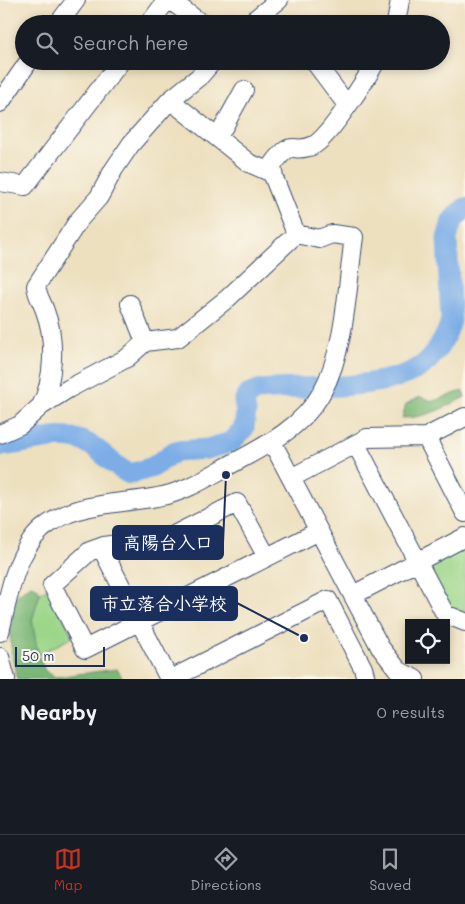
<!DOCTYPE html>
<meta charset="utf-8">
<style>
:root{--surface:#171b24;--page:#242831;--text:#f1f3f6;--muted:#9ea1a6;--line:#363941;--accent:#c8321e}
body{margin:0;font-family:Mali,"Klee One",sans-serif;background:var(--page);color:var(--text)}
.controls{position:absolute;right:15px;bottom:15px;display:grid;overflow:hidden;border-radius:0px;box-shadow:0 2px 8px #0003}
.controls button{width:45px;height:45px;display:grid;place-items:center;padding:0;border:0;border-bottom:1px solid var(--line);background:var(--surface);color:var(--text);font:25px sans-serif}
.scale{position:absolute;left:15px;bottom:12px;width:90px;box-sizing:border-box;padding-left:5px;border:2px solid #1b2f5e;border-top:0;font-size:14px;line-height:18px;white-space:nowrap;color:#1b2f5e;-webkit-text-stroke:4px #fbf7ec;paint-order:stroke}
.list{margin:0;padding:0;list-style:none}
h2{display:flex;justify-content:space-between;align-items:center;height:65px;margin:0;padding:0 20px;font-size:21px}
h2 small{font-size:16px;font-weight:400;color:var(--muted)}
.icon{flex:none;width:28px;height:28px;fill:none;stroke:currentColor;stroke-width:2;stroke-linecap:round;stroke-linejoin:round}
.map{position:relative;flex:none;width:465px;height:679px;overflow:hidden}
.search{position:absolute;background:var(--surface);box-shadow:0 2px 8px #0003;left:15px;right:15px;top:15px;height:55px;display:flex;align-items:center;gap:12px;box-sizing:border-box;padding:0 18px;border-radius:28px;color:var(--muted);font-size:19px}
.sheet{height:155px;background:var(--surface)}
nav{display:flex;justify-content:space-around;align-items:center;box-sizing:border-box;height:70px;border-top:1px solid var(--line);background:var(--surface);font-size:14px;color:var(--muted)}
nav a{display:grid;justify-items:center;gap:2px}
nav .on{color:var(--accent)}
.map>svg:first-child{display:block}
</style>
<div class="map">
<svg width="465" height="679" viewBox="0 0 465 679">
<rect width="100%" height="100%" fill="#fbf7ec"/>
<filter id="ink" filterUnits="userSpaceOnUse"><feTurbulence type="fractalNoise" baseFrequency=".02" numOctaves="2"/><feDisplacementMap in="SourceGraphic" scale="10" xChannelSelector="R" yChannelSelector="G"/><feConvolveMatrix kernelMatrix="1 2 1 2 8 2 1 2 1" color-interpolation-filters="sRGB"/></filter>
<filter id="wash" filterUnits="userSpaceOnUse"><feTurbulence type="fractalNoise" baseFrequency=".0096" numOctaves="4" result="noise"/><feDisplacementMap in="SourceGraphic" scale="20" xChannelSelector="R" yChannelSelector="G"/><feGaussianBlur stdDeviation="1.12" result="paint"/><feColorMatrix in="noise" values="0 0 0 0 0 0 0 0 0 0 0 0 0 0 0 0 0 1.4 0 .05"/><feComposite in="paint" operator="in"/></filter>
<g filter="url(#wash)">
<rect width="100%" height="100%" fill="#ede0bf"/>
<!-- green -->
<path fill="#9cd68a" stroke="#5c8274" d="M465,544V615L449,609L429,571L433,562Z
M48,588L73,637L38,655L32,620L40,593Z"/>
<!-- forest -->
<path fill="#7db776" stroke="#4c736a" d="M462,391L465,397C444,408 426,418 402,418L406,404L420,397L433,401Z
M31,585L37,587L40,593L32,620L38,655L45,671L55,677L117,669L123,679H17C12,660 5,616 15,598C18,593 26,589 31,585Z"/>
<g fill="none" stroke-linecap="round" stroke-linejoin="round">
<!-- river -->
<path stroke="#7bade7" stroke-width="21" d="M0,446C27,445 60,430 85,442C103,450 113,467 130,474L153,467L175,451L207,449L231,442L244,428L246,412L244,402L249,394L258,390C305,386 376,391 417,369C433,360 447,337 451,320L447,239L452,221L465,208"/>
</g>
</g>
<g filter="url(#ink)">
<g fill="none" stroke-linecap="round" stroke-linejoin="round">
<defs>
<path id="minor" d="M170,0L202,24
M58,24L76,0
M149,24L167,0
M249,24L279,0
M396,24L400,0
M314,61L347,105
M170,100L249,163L272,173
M0,103L29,61
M218,137L244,90
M0,182L25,186L121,61
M130,304L145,342
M41,406C54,380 56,339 45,311C42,301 37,296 36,286L78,221L99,197L114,169L131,144L170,100L200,76L213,61
M0,434L20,425L41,406L68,389L127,358L145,342L178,338L228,298L296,234
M426,437L465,513
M272,442L380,647L398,670L415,679
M356,444L445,614L465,622
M291,478L367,438L426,437L465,417
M101,547L169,679
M267,557L237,503L172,536L104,546L90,551L52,585L85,649L319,531
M353,595L465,537
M0,632C8,598 15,553 42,529C75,501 117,505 157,497C182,493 203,480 226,467C261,448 302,429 322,392C346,348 347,286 354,237L332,234L319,239L296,234L274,178L272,166C294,135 291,156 314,145C329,137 367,78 376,61
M0,657L6,679
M171,679L328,600L363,668L366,679"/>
</defs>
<!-- minor casing -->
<use href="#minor" stroke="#3a4a6d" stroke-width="20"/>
<!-- minor -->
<use href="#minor" stroke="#fff" stroke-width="18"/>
</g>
</g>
<!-- callouts -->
<path fill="none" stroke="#1b2f5e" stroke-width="2" d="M226 475L223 543M304 638L237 603"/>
<g fill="#1b2f5e" stroke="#fbf7ec" stroke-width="2">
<circle cx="226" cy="475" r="5"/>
<circle cx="304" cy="638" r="5"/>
</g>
<g fill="#1b2f5e" stroke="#1b2f5e" stroke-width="2">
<rect x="113" y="526" width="110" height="33" rx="5"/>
<rect x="91" y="587" width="146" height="33" rx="5"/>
</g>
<g font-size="18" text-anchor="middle" font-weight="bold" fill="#fff">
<text x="168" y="549">高陽台入口</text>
<text x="164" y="610">市立落合小学校</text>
</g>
</svg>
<div class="controls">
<button><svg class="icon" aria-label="locate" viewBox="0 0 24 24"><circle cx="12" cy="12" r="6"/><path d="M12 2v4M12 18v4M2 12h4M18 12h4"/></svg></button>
</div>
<div class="scale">50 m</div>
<div class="search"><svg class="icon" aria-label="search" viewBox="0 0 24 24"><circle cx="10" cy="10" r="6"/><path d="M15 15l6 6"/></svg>Search here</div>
</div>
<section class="sheet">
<h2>Nearby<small>0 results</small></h2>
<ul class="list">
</ul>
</section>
<nav>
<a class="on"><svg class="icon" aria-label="map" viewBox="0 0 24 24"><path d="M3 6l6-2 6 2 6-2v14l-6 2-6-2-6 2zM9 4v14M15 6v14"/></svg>Map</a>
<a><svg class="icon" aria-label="directions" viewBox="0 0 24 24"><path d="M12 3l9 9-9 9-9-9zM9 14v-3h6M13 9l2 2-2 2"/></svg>Directions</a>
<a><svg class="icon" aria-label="saved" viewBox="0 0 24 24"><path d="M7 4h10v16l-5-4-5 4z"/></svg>Saved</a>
</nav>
